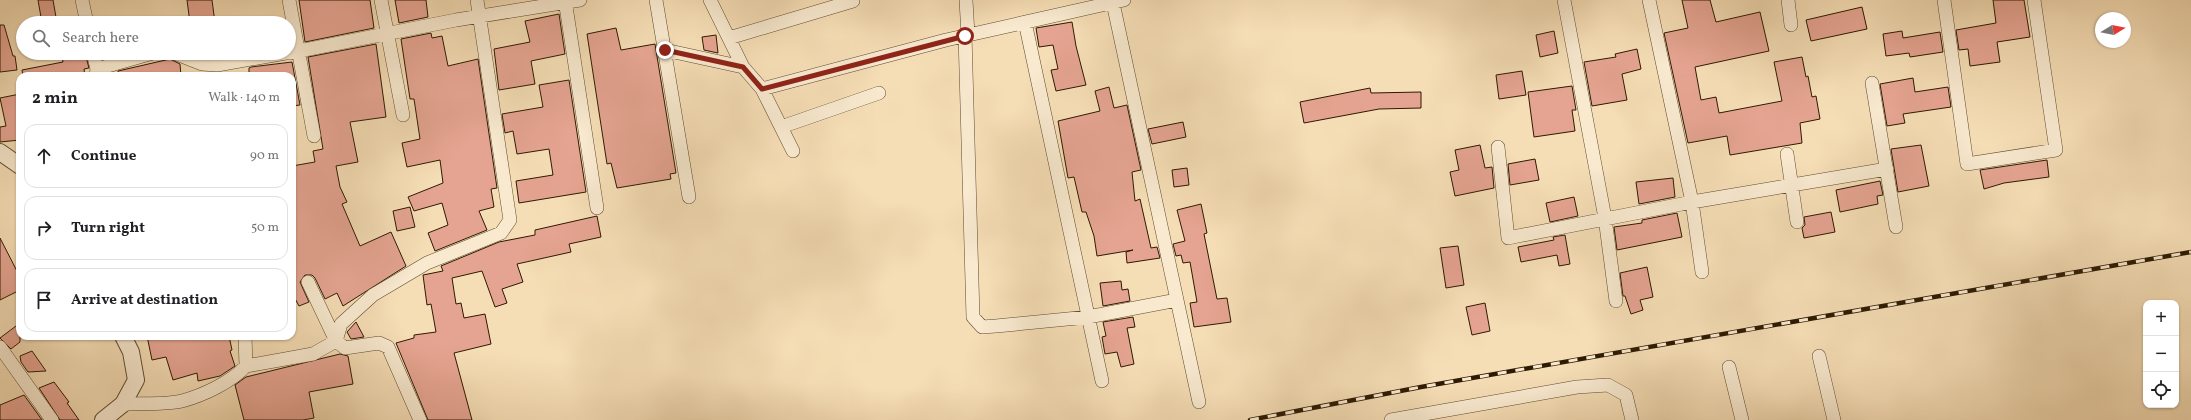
<!DOCTYPE html>
<meta charset="utf-8">
<style>
:root{--surface:#fff;--page:#f2f2f2;--text:#202124;--muted:#757577;--line:#e0e0e0}
body{margin:0;font-family:Vollkorn,serif;background:var(--page);color:var(--text)}
.controls{position:absolute;right:12px;bottom:12px;display:grid;overflow:hidden;border-radius:8px;box-shadow:0 1px 3px #0004}
.controls button{width:36px;height:36px;display:grid;place-items:center;padding:0;border:0;border-bottom:1px solid var(--line);background:var(--surface);color:var(--text);font:20px sans-serif}
.compass{position:absolute;left:2095px;top:12px;width:36px;height:36px;border-radius:50%;background:var(--surface);box-shadow:0 1px 3px #0004;rotate:80deg}
.stop{position:absolute;width:12px;height:12px;margin:-9px;border:3px solid #8f2418;border-radius:50%;background:#fff}
.stop.end{background:#8f2418;border-color:#fff;box-shadow:0 1px 4px #0008}
.list{margin:0;padding:0;list-style:none}
h2{display:flex;justify-content:space-between;align-items:center;height:52px;margin:0;padding:0 16px;font-size:17px}
h2 small{font-size:13px;font-weight:400;color:var(--muted)}
.list li{display:grid;grid-template-columns:26px 1fr auto;gap:12px;align-items:center;box-sizing:border-box;height:64px;margin:0 8px 8px;padding:0 8px;border:1px solid var(--line);border-radius:12px}
.list b{display:block;font-size:15px;white-space:nowrap}
.list em{font-size:13px;font-style:normal;color:var(--muted)}
.icon{flex:none;width:22px;height:22px;fill:none;stroke:currentColor;stroke-width:2;stroke-linecap:round;stroke-linejoin:round}
.map{position:relative;flex:none;width:2191px;height:420px;overflow:hidden}
.search{position:absolute;background:var(--surface);box-shadow:0 1px 3px #0004;left:16px;top:16px;width:280px;height:44px;display:flex;align-items:center;gap:10px;box-sizing:border-box;padding:0 14px;border-radius:22px;color:var(--muted);font-size:15px}
.panel{position:absolute;background:var(--surface);box-shadow:0 1px 3px #0004;left:16px;top:72px;width:280px;height:268px;border-radius:12px}
.map>svg:first-child{display:block}
</style>
<div class="map">
<svg width="2191" height="420" viewBox="0 0 2191 420">
<rect width="100%" height="100%" fill="#f5ddb5"/>
<filter id="stains"><feTurbulence type="fractalNoise" baseFrequency=".005" numOctaves="4"/><feColorMatrix values="0 0 0 0 .2 0 0 0 0 .09 0 0 0 0 .02 0 0 0 .5 -.17"/></filter>
<radialGradient id="worn" r=".72"><stop offset=".6" stop-color="#630" stop-opacity="0"/><stop offset="1" stop-color="#630" stop-opacity=".3"/></radialGradient>
<!-- building -->
<path fill="#e5a491" stroke="#2d1a02" d="M38,0H53L57,23H42Z
M187,0H212L215,23H190Z
M299,0H370L374,28L305,42Z
M395,0H426L428,17L399,23Z
M1682,0H1710L1716,22L1760,12L1769,51L1695,67L1701,100L1716,97L1719,113L1782,101L1774,62L1802,57L1806,77L1808,76L1812,97L1816,96L1820,119L1800,123L1802,143L1730,155L1727,136L1688,143L1664,33L1688,28Z
M1993,0H2024L2030,37L1997,42L2000,62L1970,66L1968,49L1959,50L1956,30L1996,23Z
M1862,7L1867,29L1811,41L1806,20Z
M559,14L565,54L531,61L535,84L499,90L494,49L530,42L525,21Z
M1072,22L1076,46L1086,85L1056,91L1051,70L1058,69L1053,45L1039,47L1036,28Z
M0,25H4L13,56H15L17,70L0,72Z
M616,28L621,50L655,44L676,173L670,174L671,179L617,188L611,163L607,164L587,34Z
M1554,31L1558,53L1540,57L1536,35Z
M1902,31L1903,38L1940,32L1943,52L1910,57L1909,53L1886,56L1883,34Z
M431,33L432,38L442,36L448,66L478,59L497,188L491,189L494,207L479,211L487,230L435,251L428,233L448,225L442,203L414,211L408,197L443,183L440,160L407,167L402,143L420,139L414,99H410L401,39Z
M716,35L718,53L704,50L702,37Z
M376,44L386,117L350,122L358,162L336,166L340,187L347,202L342,204L360,246L391,232L406,266L343,306L337,293L325,299L315,278L312,275H305L300,282L309,302L299,306L292,293V166L315,162L313,151L323,149L308,57Z
M1637,49L1641,69L1622,74L1627,100L1592,106L1584,62L1616,57L1615,54Z
M77,53H85L89,68L84,69L85,76H23L22,70L63,62L62,56Z
M170,59L180,64L181,76H119L118,71Z
M292,62L300,105L292,106V76H249V68L251,67Z
M1522,71L1526,95L1499,99L1496,75Z
M1913,78L1915,92L1948,87L1951,107L1903,114L1905,123L1887,126L1880,84Z
M569,80L586,192L519,203L516,181L553,175L549,149L517,154L513,131L505,133L502,114L543,107L539,85Z
M1572,86L1576,110H1572L1575,131L1534,137L1528,92Z
M1109,87L1114,108L1127,105L1141,170L1132,172L1135,201L1140,199L1151,248L1157,247L1160,258L1127,263L1126,252L1133,250L1097,256L1094,236L1086,212H1082L1074,177L1068,178L1058,121L1100,111L1095,91Z
M1370,88L1371,93L1421,92V108L1379,109L1304,123L1300,102Z
M20,94V117L18,118L20,140L0,142V127L6,126L0,98Z
M1183,122L1186,137L1152,144L1148,129Z
M1480,145L1485,168L1492,167L1494,188L1455,196L1450,172L1459,170L1455,150Z
M1921,145L1929,186L1898,192L1891,149Z
M1535,159L1539,180L1510,185L1508,164Z
M2047,160L2049,177L2004,183L1984,189L1980,170Z
M1187,168L1189,185L1174,187L1172,170Z
M1673,178L1675,197L1639,204L1636,182Z
M1880,181L1883,195L1877,196L1878,204L1840,212L1836,190Z
M1574,197L1578,216L1550,222L1546,203Z
M1201,204L1207,233L1204,234L1217,299L1227,298L1231,322L1194,327L1190,303L1197,302L1190,262L1183,263L1181,255L1176,256L1173,244L1185,241L1177,210Z
M410,207L415,227L397,231L393,211Z
M1831,212L1835,232L1804,238L1802,228L1805,225L1804,217Z
M1677,213L1682,237L1617,250L1614,227L1642,223V220Z
M597,216L601,237L569,244L571,252L517,264L523,282L502,289L507,303L495,307L482,271L452,278L456,304L461,303L464,318L485,314L491,344L454,353L472,420H428L396,343L414,338V335L436,332L431,304L427,305L423,275L443,271L441,266L499,242L535,235V230Z
M1565,235L1570,264L1559,266L1557,255L1521,262L1518,247L1554,240L1553,237Z
M0,238L20,277V290L0,300Z
M1458,246L1464,285L1446,288L1440,248Z
M1647,267L1653,297L1640,300L1643,310L1631,314L1625,296H1623L1620,273Z
M1121,281L1122,290L1128,289L1130,301L1103,306L1100,283Z
M1485,303L1490,331L1472,335L1466,307Z
M1133,317L1135,327L1127,328L1134,364L1121,367L1117,352L1105,354L1102,337L1106,336L1103,322Z
M356,322L364,337L351,339L347,332Z
M20,323V342L11,349L0,338Z
M147,336H229L232,350L230,351L235,366L220,376L198,381L197,373L173,380L166,357L152,360Z
M32,351L46,371L28,372L21,362L20,356Z
M340,354L348,356L353,384L309,392L314,418L303,420H244L235,385L246,377Z
M54,382L69,402L67,403L79,420H60L39,388Z
M24,395L42,420H0V405Z"/>
<g fill="none" stroke-linecap="round" stroke-linejoin="round">
<defs>
<path id="minor" d="M82,0L87,23
M289,0L314,136
M381,0L403,115
M565,0L597,208
M656,0L689,197
M710,0L743,67L762,89L946,40L1124,0
M966,0L968,35
M1564,0L1605,218L1616,301
M1649,0L1692,202L1702,272
M1788,0L1791,25
M1944,0L1967,164L2056,150L2034,0
M1113,3L1199,402
M1025,22L1102,381
M965,35L973,317L982,327L996,326L1088,317L1177,300
M729,38L853,1
M665,50L743,67
M93,53L97,69L96,76
M174,53L202,64L217,65L286,53
M289,53L456,20L580,0
M97,69L153,53
M1872,83L1896,227
M762,89L793,151
M781,127L879,93
M1498,147L1508,238L1692,202L1887,169
M1787,154L1797,222
M308,282L336,341L345,348L379,343L388,347L420,420
M245,336L246,366
M0,347L52,420
M1819,356L1834,420
M1729,367L1742,420
M123,404C142,403 164,405 182,401C204,395 231,382 246,366L313,354L336,341L341,324L373,295L427,263L501,233L510,220L477,0
M1391,420L1577,387L1608,385L1626,395L1632,420"/>
<path id="tertiary" d="M0,152L20,166
M103,420L123,404L136,380L131,352L123,336"/>
</defs>
<!-- minor casing -->
<use href="#minor" stroke="#5f4b2f" stroke-width="14"/>
<!-- tertiary casing -->
<use href="#tertiary" stroke="#5f4b2f" stroke-width="18"/>
<!-- minor -->
<use href="#minor" stroke="#f8e9cf" stroke-width="13"/>
<!-- tertiary -->
<use href="#tertiary" stroke="#f8e9cf" stroke-width="16"/>
<defs>
<path id="rail" d="M1250,420L1421,387L2191,252"/>
</defs>
<!-- rail casing -->
<use href="#rail" stroke="#2d1a02" stroke-width="4.5"/>
<!-- rail -->
<use href="#rail" stroke="#f8e9cf" stroke-width="3" stroke-dasharray="9" stroke-linecap="butt"/>
</g>
<g fill="none" stroke-linecap="round" stroke-linejoin="round">
<!-- route -->
<path stroke="#8f2418" stroke-width="5" d="M665,50L743,67L762,89L965,36"/>
</g>
<rect width="100%" height="100%" filter="url(#stains)"/>
<rect width="100%" height="100%" fill="url(#worn)"/>
</svg>
<div class="controls">
<button>+</button>
<button>−</button>
<button><svg class="icon" aria-label="locate" viewBox="0 0 24 24"><circle cx="12" cy="12" r="6"/><path d="M12 2v4M12 18v4M2 12h4M18 12h4"/></svg></button>
</div>
<svg class="compass" viewBox="-18 -18 36 36"><path d="M0-13l5 13h-10z" fill="#e53935"/><path d="M0 13l5-13h-10z" fill="#757577"/></svg>
<div class="stop" style="left:965px;top:36px"></div>
<div class="stop end" style="left:665px;top:50px"></div>
<div class="search"><svg class="icon" aria-label="search" viewBox="0 0 24 24"><circle cx="10" cy="10" r="6"/><path d="M15 15l6 6"/></svg>Search here</div>
<section class="panel">
<h2>2 min<small>Walk · 140 m</small></h2>
<ul class="list">
<li><svg class="icon" aria-label="ahead" viewBox="0 0 24 24"><path d="M12 20V5M6 11l6-6 6 6"/></svg><div><b>Continue</b></div><em>90 m</em></li>
<li><svg class="icon" aria-label="right" viewBox="0 0 24 24"><path d="M7 20v-9h11M14 6l5 5-5 5"/></svg><div><b>Turn right</b></div><em>50 m</em></li>
<li><svg class="icon" aria-label="arrive" viewBox="0 0 24 24"><path d="M6 21V4h12l-3 4 3 4H6"/></svg><div><b>Arrive at destination</b></div></li>
</ul>
</section>
</div>
